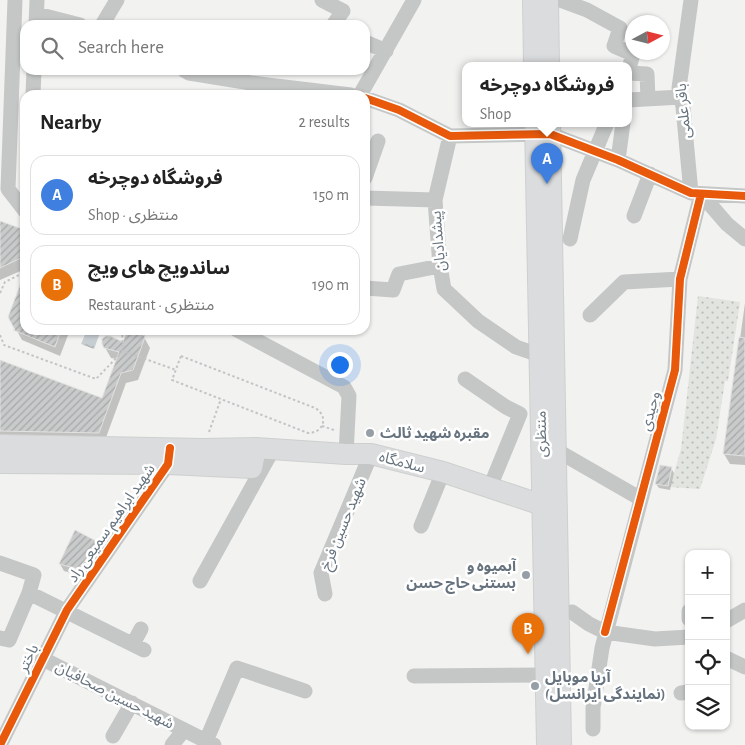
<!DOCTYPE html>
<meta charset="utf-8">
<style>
:root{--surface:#fff;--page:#f2f2f2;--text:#222;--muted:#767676;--line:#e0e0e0;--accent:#2563eb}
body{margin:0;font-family:"Alegreya Sans","Noto Sans Arabic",sans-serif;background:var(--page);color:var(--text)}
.controls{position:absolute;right:15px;bottom:15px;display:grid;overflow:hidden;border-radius:10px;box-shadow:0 1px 4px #0004}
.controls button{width:45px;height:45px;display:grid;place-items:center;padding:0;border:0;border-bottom:1px solid var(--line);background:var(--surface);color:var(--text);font:25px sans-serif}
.compass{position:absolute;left:625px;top:15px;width:45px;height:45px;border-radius:50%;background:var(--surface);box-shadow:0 1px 4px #0004;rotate:83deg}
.you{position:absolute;left:339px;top:364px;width:18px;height:18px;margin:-12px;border:4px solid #fff;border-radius:50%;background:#1a73e8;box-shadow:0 0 0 8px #1a73e833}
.badge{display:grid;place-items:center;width:32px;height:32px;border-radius:50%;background:var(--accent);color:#fff;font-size:16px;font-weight:700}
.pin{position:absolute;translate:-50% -41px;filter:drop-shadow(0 1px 2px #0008)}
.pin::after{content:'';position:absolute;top:26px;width:18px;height:15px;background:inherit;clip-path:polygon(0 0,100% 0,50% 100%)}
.popup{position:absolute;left:462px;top:62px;width:170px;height:65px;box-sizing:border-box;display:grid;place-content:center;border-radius:10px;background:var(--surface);filter:drop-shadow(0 1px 4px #0005);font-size:16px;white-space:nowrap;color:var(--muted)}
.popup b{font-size:19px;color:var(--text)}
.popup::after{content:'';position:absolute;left:50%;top:100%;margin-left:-10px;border:10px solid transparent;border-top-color:var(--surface)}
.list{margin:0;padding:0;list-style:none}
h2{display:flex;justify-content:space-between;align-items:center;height:65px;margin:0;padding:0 20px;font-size:21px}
h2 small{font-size:16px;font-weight:400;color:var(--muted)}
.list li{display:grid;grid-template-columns:32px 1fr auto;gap:15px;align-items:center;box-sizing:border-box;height:80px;margin:0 10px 10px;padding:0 10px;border:1px solid var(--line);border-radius:15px}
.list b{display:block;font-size:19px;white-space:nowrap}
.list p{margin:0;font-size:16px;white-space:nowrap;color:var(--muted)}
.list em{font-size:16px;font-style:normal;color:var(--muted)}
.icon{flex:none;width:28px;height:28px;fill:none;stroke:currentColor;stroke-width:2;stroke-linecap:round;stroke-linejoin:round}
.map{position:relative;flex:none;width:745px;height:745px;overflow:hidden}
.search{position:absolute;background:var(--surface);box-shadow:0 1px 4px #0004;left:20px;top:20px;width:350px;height:55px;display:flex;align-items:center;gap:12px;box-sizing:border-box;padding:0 18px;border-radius:15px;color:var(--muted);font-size:19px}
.panel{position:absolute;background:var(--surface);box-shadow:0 1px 4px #0004;left:20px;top:90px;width:350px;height:245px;border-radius:15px}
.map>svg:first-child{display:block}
</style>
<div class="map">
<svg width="745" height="745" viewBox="0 0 745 745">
<defs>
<pattern id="grass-dots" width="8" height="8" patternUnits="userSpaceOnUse" patternTransform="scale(1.25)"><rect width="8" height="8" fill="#e1e4df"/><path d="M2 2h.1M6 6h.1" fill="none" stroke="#babdba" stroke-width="1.8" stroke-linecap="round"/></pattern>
<pattern id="water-ripples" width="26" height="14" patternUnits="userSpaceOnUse" patternTransform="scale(1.25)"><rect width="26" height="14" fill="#c7ced1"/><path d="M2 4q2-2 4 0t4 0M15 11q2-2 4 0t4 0" fill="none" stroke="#a5acaf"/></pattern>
<pattern id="building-hatch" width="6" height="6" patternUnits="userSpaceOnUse" patternTransform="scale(1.25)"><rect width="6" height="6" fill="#c9caca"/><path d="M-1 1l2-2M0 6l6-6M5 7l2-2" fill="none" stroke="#a7a8a9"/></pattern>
</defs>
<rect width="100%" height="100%" fill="#f2f2f1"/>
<!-- grass -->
<path fill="url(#grass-dots)" d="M698,296L740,302L728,381H725L716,439L700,489L670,487L681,449Z"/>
<!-- water -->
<path fill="url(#water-ripples)" d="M87,330H101L94,349L81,344Z"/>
<!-- shadow -->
<path fill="#0003" d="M0,223L25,231V269L0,280Z
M25,291V330H70L60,356L22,340L17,331L18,294Z
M745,303V465L730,464L724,454Z
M128,330H147L144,337L150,348L138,380L126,383L104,443L0,440V361L103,400L117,359L111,358L103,344L123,343Z
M671,468L674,473L670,490L659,488L656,484Z
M99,544L103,551L82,576L64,571L60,564Z"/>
<!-- building -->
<path fill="url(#building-hatch)" stroke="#e2e2e1" d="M0,221L25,230V256L0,268Z
M24,275L25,330H61L55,347L13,330H15L8,317Z
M127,330H139L145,337L133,370L121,373L99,433L0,431V360L102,398L119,352L104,348L102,344V339L106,336H110L123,342Z
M739,337L745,338V456L723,454Z
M660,465L672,467L668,486L655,484Z
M75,530L100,543L78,569L59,564Z"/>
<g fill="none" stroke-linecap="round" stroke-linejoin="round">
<defs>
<path id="major" d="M533,0L534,65
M548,0L549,65
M535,123L547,745
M550,123L561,745
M0,445L203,449L256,448L346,454H371L443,472L542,505
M0,463L168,464L252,468L256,448"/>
</defs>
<!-- major casing -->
<use href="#major" stroke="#cecfcf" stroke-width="22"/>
<!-- path -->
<path stroke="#c3c4c5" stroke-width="2" stroke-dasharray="2.5 2.5" stroke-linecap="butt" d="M0,293L5,282L25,272
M122,330L123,351
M0,335L4,345L96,379L123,351L176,370
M181,356L315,408C329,416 324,433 308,433L172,380Z
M322,426L334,430
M209,432L221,399"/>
<!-- minor -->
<path stroke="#c5c7c7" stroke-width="15" d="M15,0L8,189L25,211
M322,0L343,11L333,25
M560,0L587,10L620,28L614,46L633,54L628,72
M691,0L679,88L683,107L691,193
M37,14L80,25
M36,25L37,0
M102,25L117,0
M365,42L386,51
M184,70L189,73L251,83L351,95
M628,73L647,74L648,99
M33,95L34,70
M360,95L414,0
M365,98L399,110L450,136L550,134L618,160L691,193L745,196
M628,100L681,97
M450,136L435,200L440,266L444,289L478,321L516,347L539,355H548
M618,160L623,123
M365,178L378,141
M701,194L727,224L745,239
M365,198L435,200
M634,216L650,174
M570,239L583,180L607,123
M365,288L393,290L399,274L440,266
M590,315L624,282L680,279
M237,330L344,387L349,396L346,454
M465,379L506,407L520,414L490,487
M556,450L641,499
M421,526L443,472
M0,563L34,575L29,593
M200,581L273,449
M325,594L321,573L371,454
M689,611V619
M572,612L589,624L605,632L655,639L689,637
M726,621L745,610
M0,638L9,640L29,593L144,650
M133,644L141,629
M726,658L745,667
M43,659L214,745
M414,676L545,675
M681,693L689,692
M593,729V708L602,648L675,370L680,279L701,194
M113,736L132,703
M206,741L237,668L305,691
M0,745L67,610L168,464L169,456
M172,745L184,730"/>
<!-- major -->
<use href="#major" stroke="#dbdcdd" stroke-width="20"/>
<defs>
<path id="cycleway" d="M365,98L399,110L450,136L550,134L618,160L691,193L745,196
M605,632L675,370L680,279L701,194
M0,745L67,610L168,464L170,448"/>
</defs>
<!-- cycleway casing -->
<use href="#cycleway" stroke="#fff" stroke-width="11"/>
<!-- cycleway -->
<use href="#cycleway" stroke="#e8590c" stroke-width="8"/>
</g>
<!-- markers -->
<g fill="#979fa6" stroke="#fff" stroke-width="2">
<circle cx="370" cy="433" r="5"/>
<circle cx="526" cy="575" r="5"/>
<circle cx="535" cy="686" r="5"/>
</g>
<g text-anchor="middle" stroke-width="5" stroke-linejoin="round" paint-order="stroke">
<!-- street labels -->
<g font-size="15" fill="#66737e" stroke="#fff">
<text transform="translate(683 111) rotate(-95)" y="5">باقر علمی</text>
<text transform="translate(438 241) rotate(-95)" y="5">پیشدادیان</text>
<text transform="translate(650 411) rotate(-75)" y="5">وحیدی</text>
<text transform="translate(541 434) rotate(-91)" y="5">منتظری</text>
<text transform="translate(402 462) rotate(15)" y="5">سلامگاه</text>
<text transform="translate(111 523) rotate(-55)" y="5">شهید ابراهیم سمیعی راد</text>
<text transform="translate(343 524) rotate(-68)" y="5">شهید حسین فرخ</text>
<text transform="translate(28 658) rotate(-64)" y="5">باختر</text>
<text transform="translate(115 695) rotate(27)" y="5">شهید حسین صحافیان</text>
</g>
<!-- poi labels -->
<g font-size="15" font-weight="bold" fill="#66737e" stroke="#fff" text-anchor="start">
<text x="380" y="438">مقبره شهید ثالث</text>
<text x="516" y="571" text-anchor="end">آبمیوه و<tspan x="516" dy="17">بستنی حاج حسن</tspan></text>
<text x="545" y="682">آریا موبایل<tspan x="545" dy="17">(نمایندگی ایرانسل)</tspan></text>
</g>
</g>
</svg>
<div class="controls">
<button>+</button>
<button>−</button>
<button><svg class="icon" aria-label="locate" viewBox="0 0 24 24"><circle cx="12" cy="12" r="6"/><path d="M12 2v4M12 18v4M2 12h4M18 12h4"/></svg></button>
<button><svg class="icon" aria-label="layers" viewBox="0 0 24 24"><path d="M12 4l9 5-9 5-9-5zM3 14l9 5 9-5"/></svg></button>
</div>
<svg class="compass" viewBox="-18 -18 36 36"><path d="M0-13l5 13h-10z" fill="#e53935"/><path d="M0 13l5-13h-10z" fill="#767676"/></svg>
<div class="you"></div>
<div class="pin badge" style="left:547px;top:184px;background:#3f7fe0">A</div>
<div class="popup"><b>فروشگاه دوچرخه</b>Shop</div>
<div class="pin badge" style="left:528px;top:654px;background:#e8710a">B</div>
<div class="search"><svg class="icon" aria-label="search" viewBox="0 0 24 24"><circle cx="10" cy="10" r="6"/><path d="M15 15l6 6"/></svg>Search here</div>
<section class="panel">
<h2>Nearby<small>2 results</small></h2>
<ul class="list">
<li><span class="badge" style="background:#3f7fe0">A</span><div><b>فروشگاه دوچرخه</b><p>Shop · منتظری</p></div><em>150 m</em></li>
<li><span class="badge" style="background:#e8710a">B</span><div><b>ساندویچ های ویچ</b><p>Restaurant · منتظری</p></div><em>190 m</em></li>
</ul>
</section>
</div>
